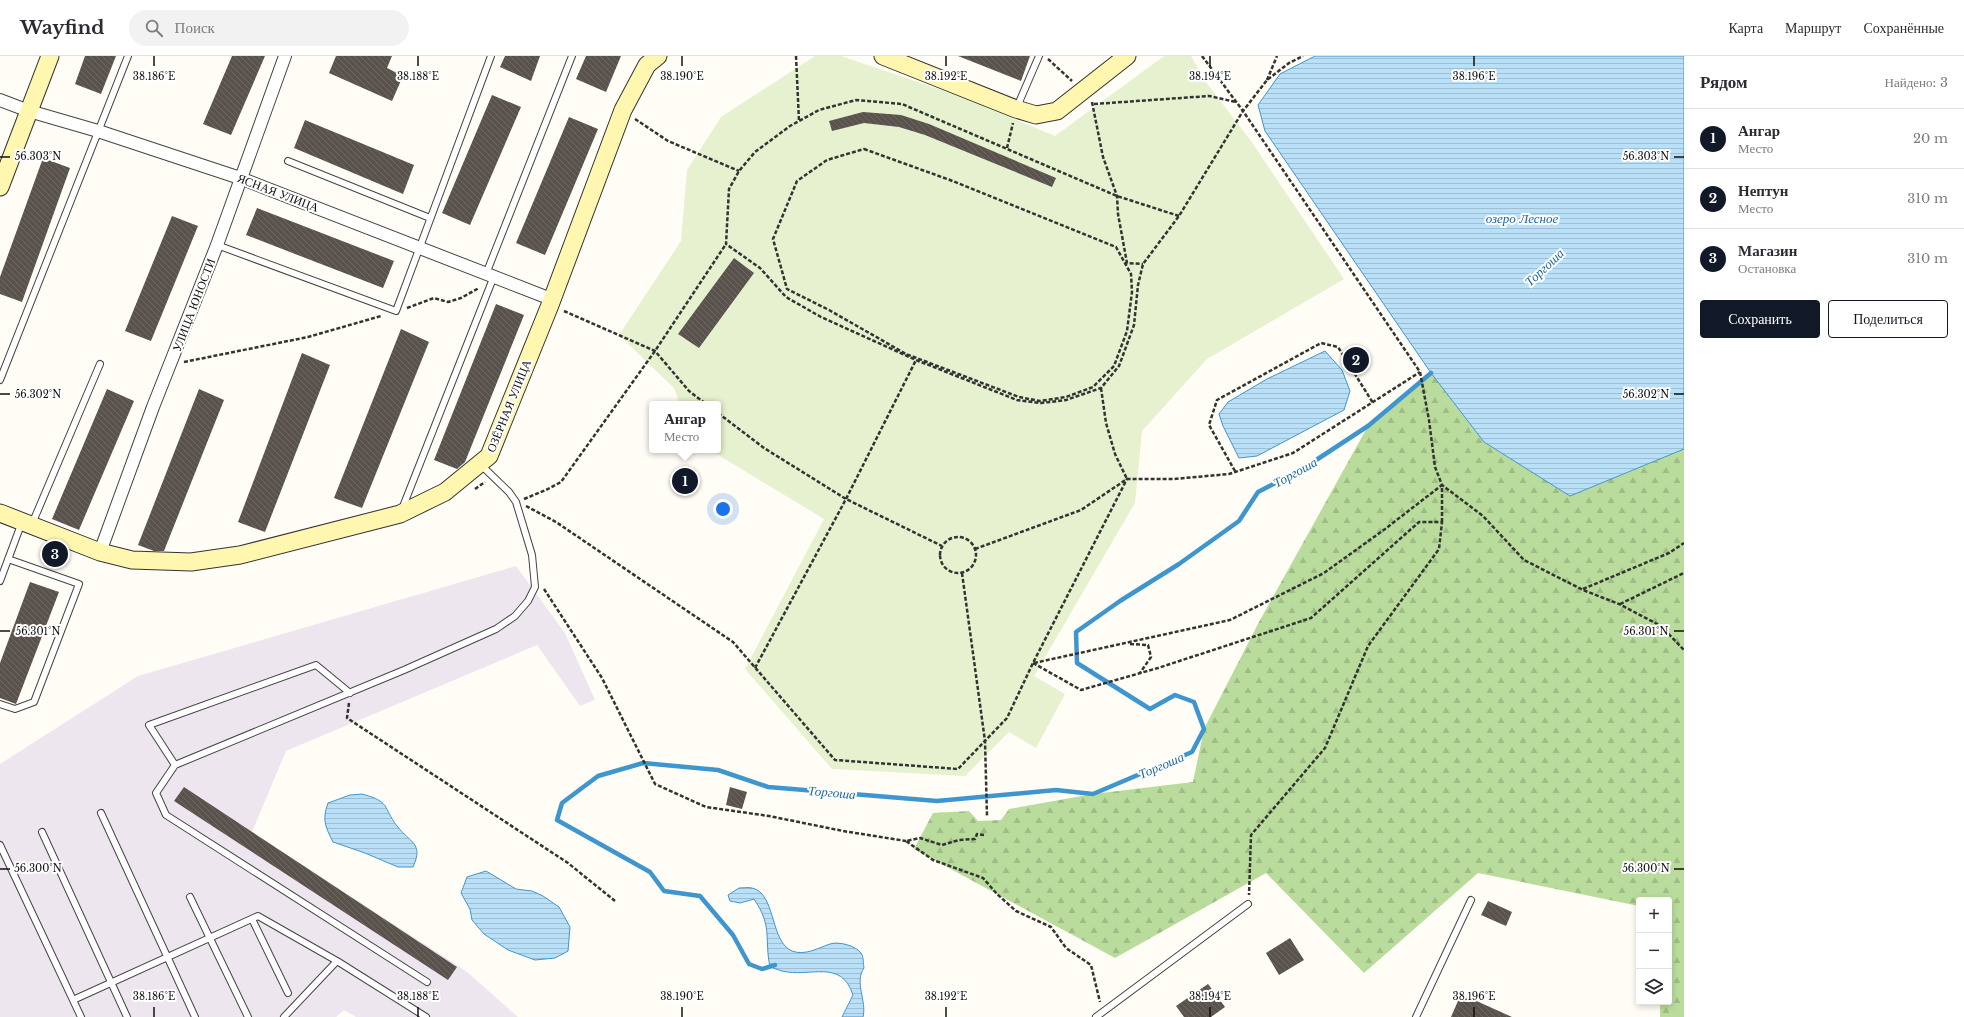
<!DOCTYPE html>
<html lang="ru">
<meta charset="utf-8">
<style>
:root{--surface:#fff;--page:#f2f2f3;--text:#2b2b33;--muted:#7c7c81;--line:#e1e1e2;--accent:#111827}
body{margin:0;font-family:"Libre Baskerville",serif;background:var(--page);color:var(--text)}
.controls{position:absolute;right:12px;bottom:12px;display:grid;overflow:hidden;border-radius:4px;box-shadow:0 2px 6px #0003}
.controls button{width:36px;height:36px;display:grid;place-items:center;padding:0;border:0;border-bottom:1px solid var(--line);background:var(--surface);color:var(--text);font:20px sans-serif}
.you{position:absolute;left:723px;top:453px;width:14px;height:14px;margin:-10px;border:3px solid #fff;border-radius:50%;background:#1a73e8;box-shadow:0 0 0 6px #1a73e833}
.badge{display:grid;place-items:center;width:26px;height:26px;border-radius:50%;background:var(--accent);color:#fff;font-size:13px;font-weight:700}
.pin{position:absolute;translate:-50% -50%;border:2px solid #fff;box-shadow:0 1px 4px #0006}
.popup{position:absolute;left:649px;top:345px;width:72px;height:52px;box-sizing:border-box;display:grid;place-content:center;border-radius:4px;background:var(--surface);filter:drop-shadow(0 1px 3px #0005);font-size:13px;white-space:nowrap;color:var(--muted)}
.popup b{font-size:15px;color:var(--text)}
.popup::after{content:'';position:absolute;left:50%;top:100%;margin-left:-8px;border:8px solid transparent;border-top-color:var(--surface)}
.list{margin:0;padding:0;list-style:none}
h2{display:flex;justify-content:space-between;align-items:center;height:52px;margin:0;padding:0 16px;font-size:17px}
h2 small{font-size:13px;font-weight:400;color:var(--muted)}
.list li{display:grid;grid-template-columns:26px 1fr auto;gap:12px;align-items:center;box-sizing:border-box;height:60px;padding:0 16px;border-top:1px solid var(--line)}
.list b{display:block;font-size:15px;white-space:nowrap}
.list p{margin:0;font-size:13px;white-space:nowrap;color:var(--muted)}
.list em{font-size:13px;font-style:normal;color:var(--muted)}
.actions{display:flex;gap:8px;padding:12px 16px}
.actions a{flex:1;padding:9px 0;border:1px solid var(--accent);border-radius:4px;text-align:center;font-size:14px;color:var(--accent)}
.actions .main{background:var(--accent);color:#fff}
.icon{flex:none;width:22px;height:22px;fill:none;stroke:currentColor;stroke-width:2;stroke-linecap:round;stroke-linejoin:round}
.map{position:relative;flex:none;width:1684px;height:961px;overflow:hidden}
header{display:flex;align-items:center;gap:24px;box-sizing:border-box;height:56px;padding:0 20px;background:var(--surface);border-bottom:1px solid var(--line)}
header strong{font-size:19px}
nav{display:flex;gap:22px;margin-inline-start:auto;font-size:14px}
.search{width:280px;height:36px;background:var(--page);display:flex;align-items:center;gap:10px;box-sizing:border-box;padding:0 14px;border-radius:22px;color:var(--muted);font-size:15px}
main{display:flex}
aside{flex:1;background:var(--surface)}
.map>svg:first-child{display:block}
</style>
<header>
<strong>Wayfind</strong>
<div class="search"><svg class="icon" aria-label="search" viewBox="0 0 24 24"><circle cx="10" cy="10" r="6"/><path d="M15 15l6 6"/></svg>Поиск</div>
<nav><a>Карта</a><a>Маршрут</a><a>Сохранённые</a></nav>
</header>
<main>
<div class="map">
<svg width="1684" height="961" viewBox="0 0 1684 961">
<defs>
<pattern id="forest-firs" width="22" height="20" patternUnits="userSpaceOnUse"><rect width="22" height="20" fill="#b9dc9c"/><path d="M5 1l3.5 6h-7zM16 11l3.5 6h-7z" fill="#9ebc85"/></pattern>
<pattern id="water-rules" width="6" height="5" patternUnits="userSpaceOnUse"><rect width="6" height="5" fill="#b9e0f7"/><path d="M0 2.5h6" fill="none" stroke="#9ebfd3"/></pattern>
<pattern id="building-back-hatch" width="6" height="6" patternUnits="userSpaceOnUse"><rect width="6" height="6" fill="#5a524d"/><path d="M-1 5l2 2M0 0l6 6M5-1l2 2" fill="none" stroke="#6d6662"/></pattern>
</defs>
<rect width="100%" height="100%" fill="#fffdf5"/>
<!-- industrial -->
<path fill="#eee6ef" d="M516,510L565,577L595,644L580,650L537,589L286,695L252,776L466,915L518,961H356L344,954L336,961H0V708L138,620Z"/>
<!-- forest -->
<path fill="url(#forest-firs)" d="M1431,317L1484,386L1570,440L1684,393V961H1660V946H1669V844H1639V850L1478,817L1364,917L1266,817L1115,902L914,793L933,757L969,755L978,765L1001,764L1009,753L1093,738L1193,726L1204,673L1259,566L1368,370Z"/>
<!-- pitch -->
<path fill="#e6f2cf" d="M815,0H841L962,41L1055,80L1164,0H1191L1208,29L1251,85L1344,223L1207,303L1142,375L1135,447L1034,620L1065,638L1036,692L1009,676L965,720L832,713L745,613L824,463L710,394H718V348H680L674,332L619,279L681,185L687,114L721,61Z"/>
<!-- water -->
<path fill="url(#water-rules)" stroke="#3f96cf" d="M1315,0H1684V393L1570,440L1484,386L1431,317L1265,75L1258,49L1280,18Z
M1325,295L1342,314L1350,335L1344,354L1257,400L1239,402L1223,370L1219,358L1228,346L1267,323Z
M362,738C391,746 382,750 397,770C410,787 424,787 413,811H398L365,797L333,786C325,770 322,764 328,747L350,739Z
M486,815L516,833L532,835L543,840L559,851L570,871L568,895L555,902L535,904L508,894L484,878L472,864L470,853L461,837L467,821Z
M739,832C743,832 748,831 752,832C776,837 770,886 792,895C805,900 818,892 830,888C839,885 856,890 861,897C864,901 863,908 864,912C854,926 867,945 863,961H842L853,939C841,902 810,922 782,915C778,914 774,912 770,911C764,882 773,871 754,843L740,847L730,845L728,839Z"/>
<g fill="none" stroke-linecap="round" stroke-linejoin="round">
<!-- stream -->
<path stroke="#3f96cf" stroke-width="4.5" d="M775,909L762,913L749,908L733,879L700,840L664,835L650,816L557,764L562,747L598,720L643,707L718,714L768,731L937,745L1056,734L1093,738L1192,696L1204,673L1194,646L1175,639L1150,653L1077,607L1076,576L1120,545L1179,508L1239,465L1258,436L1304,412L1368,370L1431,317"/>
</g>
<!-- building -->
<path fill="url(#building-back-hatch)" d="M85,0H116L101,38L75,28Z
M232,0H265L231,79L203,68Z
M336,0H392L387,12L403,20L392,45L329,17Z
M505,0H540L531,25L500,11Z
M586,0H621L606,36L576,23Z
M958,0H1030L1021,25Z
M492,39L521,51L470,169L442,157Z
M863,56L901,59L929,68L1056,122L1052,131L925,79L899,71L864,67L832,75L829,65Z
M569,61L598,73L545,199L516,187Z
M305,64L414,109L403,138L294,92Z
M43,102L70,112L22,246L0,238V221Z
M257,152L394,205L383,232L246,179Z
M172,160L198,170L151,285L125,275Z
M734,202L754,217L699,292L678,278Z
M496,248L524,259L465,406L457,413L434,404Z
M401,273L429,286L362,452L334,442Z
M302,297L330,309L265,476L238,466Z
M107,333L134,345L79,474L52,463Z
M199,333L224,344L164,495H154L138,489Z
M681,411L698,421L689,438L672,429Z
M30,526L59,536L16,648L0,642V607Z
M184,731L457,911L448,924L174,745Z
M730,731L747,736L742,753L726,749Z
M1488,845L1512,856L1506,870L1481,859Z
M1290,882L1304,904L1279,919L1266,897Z
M1208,928L1225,951L1211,961H1184L1176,950Z
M1461,938L1512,961H1451Z"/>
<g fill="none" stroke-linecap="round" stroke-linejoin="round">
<defs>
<path id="lane" d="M1017,51L1039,0
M288,105L430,162
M217,189L396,255L491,0
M486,218L572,0
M0,324L128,0
M402,453L494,220
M32,468L100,308
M0,525L22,466
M0,648L15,653L34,646L79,528L8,503
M175,709L149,669L316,609L350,637
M101,757L195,961
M42,776L127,961
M0,789L81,961
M190,841L248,961
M252,863L288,937
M427,926L166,759L156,737L175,709L404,614L496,573L515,560L528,545L535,531L532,499L516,446L509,436L481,409
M73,944L258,860L337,905
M284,961L337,905L426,961
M1096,961L1248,848
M1416,961L1471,844"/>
<path id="street" d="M0,44L29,55L98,75L240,122L551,243
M100,496L153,351L217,189L285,0"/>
<path id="secondary" d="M883,0L1016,53L1036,59L1057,55L1127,0
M0,131L50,0
M0,457L100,496L132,504L191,506L240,499L400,458L445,436L489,400L550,249L623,54L647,9L658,0"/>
</defs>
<!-- lane casing -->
<use href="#lane" stroke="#444" stroke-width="8"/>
<!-- street casing -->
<use href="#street" stroke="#444" stroke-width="14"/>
<!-- secondary casing -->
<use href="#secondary" stroke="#333" stroke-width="19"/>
<!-- path -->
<path stroke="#333" stroke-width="2.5" stroke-dasharray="4 2" stroke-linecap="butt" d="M796,0L799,65
M1202,0L1243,55L1420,316L1429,364L1435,411L1442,429L1483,460L1524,504L1583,534L1619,548L1661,570L1684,594
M1048,3L1072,25
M1267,24L1277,0
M1092,46L1103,101L1117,140L1118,158L1127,207L1143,208
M1094,48L1209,40L1236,46
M635,63L668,85L739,115
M1007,92L1013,67
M864,93L950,124L1116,191L1131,218L1132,236L1127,275L1114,310L1093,331L1066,341L1040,345L1019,341L906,298L829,254L787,233L773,183L797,125L827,104Z
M1179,160L1117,140L902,48L856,44L819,54L790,70L755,96L739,115L729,133L726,188L760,212L786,241L821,261L916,304L1017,344L1041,347L1066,344L1101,332L1119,310L1134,269L1138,229L1143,208L1179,160L1243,55L1267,24L1289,7L1303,0
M407,252L434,242L448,246L461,242L479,232
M564,255L655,295L689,335L706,348
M184,306L308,281L381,260
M1101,332L1106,367L1115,398L1127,423
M718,357L764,392L846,443L942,490
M1235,415L1209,369L1217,344L1321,287L1338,291L1373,347
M475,433L485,426
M524,443L546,434L561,426L655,295L726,188
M526,450L556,466L733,586L835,704L958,713L1007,662L1033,607L1127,423
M1442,466V429
M940 499a18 18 0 1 1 36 0a18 18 0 1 1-36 0Z
M975,493L1081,454L1127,423H1174L1229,418L1293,397L1420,316
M962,517L985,685L987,760
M544,533L602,622L655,728L706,751L769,760L843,775L906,785
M1583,533L1669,497L1684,487
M1620,548L1684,517
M1130,588L1148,589L1151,601L1140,617
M1033,607L1081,634L1158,612L1311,562L1419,466H1442L1439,493L1368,590L1325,692L1251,779L1249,839
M1034,607L1230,564L1324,517L1385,473L1442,429
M755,612L846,443L916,304
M349,647L347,662L568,807L615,845
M984,779L977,778L975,783L959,784L942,789L920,782L906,785L933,804L983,822L997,838L1016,855L1051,871L1066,892L1091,909L1100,946"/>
<!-- lane -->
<use href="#lane" stroke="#fff" stroke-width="6"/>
<!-- street -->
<use href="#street" stroke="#fff" stroke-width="12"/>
<!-- secondary -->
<use href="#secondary" stroke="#fff6b0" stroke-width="17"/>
</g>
<!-- ticks -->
<path fill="none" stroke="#111" stroke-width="1.5" d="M154,0V10M418,0V10M682,0V10M946,0V10M1210,0V10M1474,0V10M0,101H10M1674,101H1684M0,338H10M1674,338H1684M0,575H10M1674,575H1684M0,813H10M1674,813H1684M154,951V961M418,951V961M682,951V961M946,951V961M1210,951V961M1474,951V961"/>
<g text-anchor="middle" stroke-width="4" stroke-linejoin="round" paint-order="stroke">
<!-- street labels -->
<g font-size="12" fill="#111" stroke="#fff">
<text transform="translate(278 137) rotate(21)" y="4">ЯСНАЯ УЛИЦА</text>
<text transform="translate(194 249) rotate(-69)" y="4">УЛИЦА ЮНОСТИ</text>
<text transform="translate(509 350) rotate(-68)" y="4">ОЗЁРНАЯ УЛИЦА</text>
</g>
<!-- water labels -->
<g font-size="13" font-style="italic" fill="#1768a6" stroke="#fff">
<text x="1522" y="167">озеро Лесное</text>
<text transform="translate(1544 211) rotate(-43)" y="5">Торгоша</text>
<text transform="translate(1295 416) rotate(-29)" y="5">Торгоша</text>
<text transform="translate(1161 709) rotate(-23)" y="5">Торгоша</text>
<text transform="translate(832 736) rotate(5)" y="5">Торгоша</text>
</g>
</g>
<g font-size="10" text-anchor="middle" fill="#111" stroke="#fff" stroke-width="4" stroke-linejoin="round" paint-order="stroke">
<text x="154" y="24">38.186°E</text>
<text x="418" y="24">38.188°E</text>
<text x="682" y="24">38.190°E</text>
<text x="946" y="24">38.192°E</text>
<text x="1210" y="24">38.194°E</text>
<text x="1474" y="24">38.196°E</text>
<text x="38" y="104">56.303°N</text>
<text x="1646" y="104">56.303°N</text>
<text x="38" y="342">56.302°N</text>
<text x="1646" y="342">56.302°N</text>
<text x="38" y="579">56.301°N</text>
<text x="1646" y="579">56.301°N</text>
<text x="38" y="816">56.300°N</text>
<text x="1646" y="816">56.300°N</text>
<text x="154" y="944">38.186°E</text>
<text x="418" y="944">38.188°E</text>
<text x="682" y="944">38.190°E</text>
<text x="946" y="944">38.192°E</text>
<text x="1210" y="944">38.194°E</text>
<text x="1474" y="944">38.196°E</text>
</g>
</svg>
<div class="controls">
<button>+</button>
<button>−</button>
<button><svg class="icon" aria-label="layers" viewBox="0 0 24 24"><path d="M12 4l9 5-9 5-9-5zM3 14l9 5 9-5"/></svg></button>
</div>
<div class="you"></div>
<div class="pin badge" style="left:685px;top:425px">1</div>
<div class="popup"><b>Ангар</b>Место</div>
<div class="pin badge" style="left:1356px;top:304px">2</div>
<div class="pin badge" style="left:55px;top:498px">3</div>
</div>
<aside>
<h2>Рядом<small>Найдено: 3</small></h2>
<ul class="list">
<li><span class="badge">1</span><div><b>Ангар</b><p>Место</p></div><em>20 m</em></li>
<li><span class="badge">2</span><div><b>Нептун</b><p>Место</p></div><em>310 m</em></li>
<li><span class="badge">3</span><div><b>Магазин</b><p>Остановка</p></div><em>310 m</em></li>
</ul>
<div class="actions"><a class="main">Сохранить</a><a>Поделиться</a></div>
</aside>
</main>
